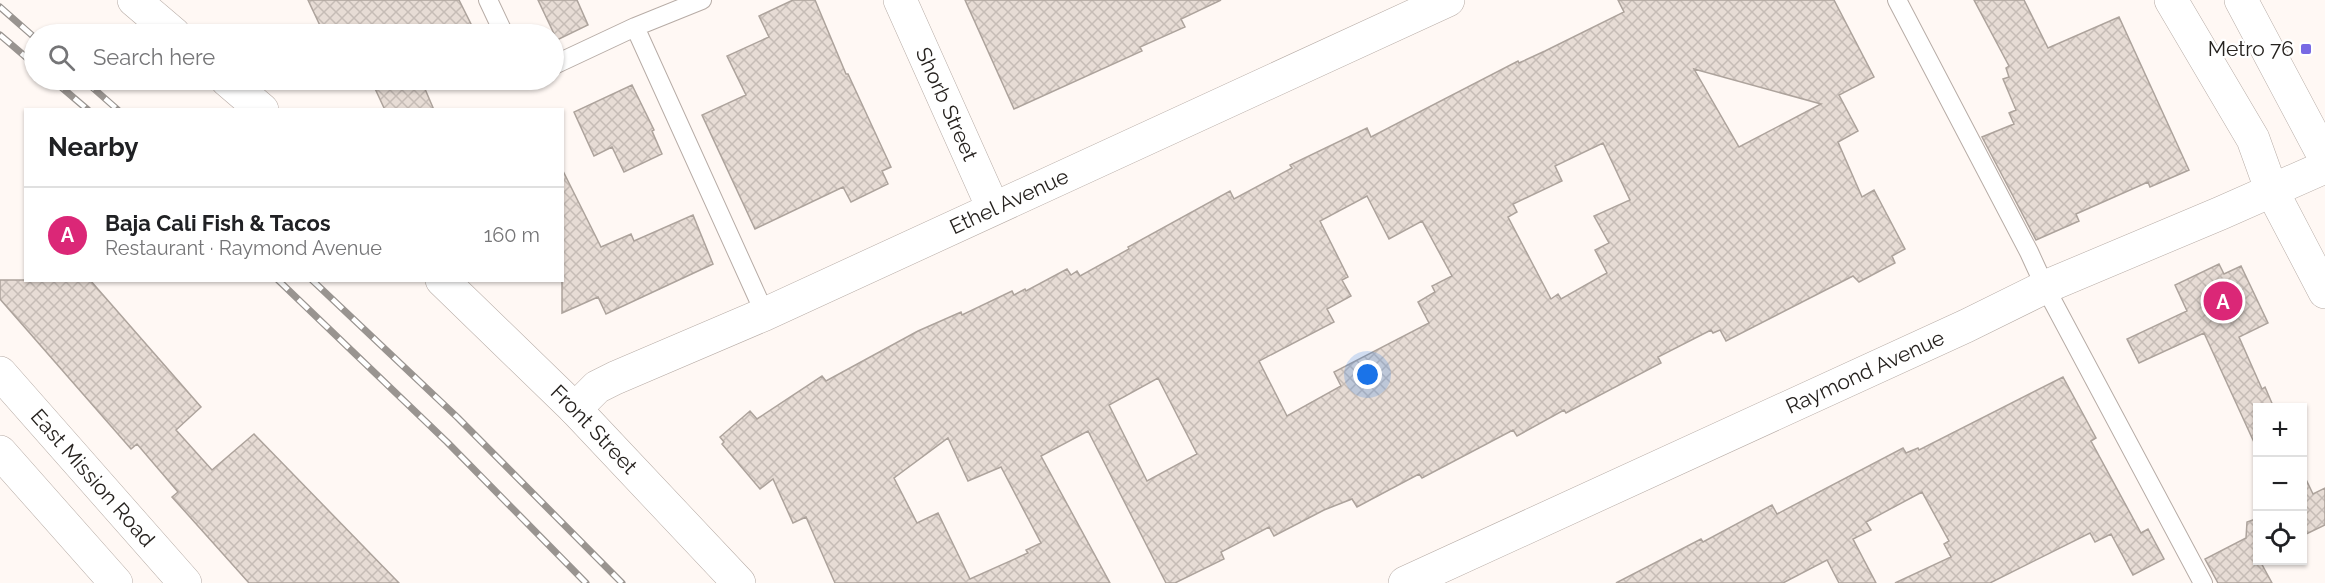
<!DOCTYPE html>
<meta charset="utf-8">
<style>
:root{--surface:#fff;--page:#f6f6f6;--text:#202124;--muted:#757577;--line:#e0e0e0;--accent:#db2777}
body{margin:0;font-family:Raleway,sans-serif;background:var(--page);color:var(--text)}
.controls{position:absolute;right:18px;bottom:18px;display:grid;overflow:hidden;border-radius:0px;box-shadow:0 2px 4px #0004}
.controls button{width:54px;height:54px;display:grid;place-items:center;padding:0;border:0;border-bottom:2px solid var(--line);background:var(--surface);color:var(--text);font:30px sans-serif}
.you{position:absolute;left:1368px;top:375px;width:21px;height:21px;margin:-15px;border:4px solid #fff;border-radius:50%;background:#1a73e8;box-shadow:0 0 0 9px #1a73e833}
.badge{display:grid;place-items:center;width:39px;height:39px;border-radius:50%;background:var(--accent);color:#fff;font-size:20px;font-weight:700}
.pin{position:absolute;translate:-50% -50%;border:3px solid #fff;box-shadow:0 2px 6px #0006}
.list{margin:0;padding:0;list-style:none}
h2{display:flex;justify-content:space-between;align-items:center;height:78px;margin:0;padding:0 24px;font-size:26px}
h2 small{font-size:20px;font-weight:400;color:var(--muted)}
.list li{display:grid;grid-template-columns:39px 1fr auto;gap:18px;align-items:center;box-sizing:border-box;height:96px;padding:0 24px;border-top:2px solid var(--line)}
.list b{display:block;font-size:22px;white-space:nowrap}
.list p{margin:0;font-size:20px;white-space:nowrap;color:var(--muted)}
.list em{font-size:20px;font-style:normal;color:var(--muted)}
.icon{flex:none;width:33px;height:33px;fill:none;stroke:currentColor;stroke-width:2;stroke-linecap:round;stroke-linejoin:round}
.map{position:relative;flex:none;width:2325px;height:583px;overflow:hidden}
.search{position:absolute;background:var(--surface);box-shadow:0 2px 4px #0004;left:24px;top:24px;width:540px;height:66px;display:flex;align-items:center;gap:15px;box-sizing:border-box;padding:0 21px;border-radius:33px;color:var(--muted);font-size:22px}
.panel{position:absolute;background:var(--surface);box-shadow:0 2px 4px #0004;left:24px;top:108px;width:540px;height:174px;border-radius:0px}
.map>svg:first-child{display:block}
</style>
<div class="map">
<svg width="2325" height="583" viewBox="0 0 2325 583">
<defs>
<pattern id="building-cross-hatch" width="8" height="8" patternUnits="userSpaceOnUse" patternTransform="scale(1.5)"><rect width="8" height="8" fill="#e7dcd5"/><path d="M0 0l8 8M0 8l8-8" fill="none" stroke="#c6bcb6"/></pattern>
</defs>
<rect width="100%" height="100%" fill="#fff8f4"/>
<!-- building -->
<path fill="url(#building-cross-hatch)" stroke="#ada39c" stroke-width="1.5" fill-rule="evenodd" d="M308,0H459L476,34H324Z
M538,0H577L588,25L557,40Z
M793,0H815L846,74H848L891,167L882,171L888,184L851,202L843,187L755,229L702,115L746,95L727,56L769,37L759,16Z
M965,0H1221L1181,19L1185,27L1140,47L1142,51L1014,109Z
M1618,0H1834L1874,77L1839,95L1858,131L1838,142L1862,197L1874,190L1905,249L1892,256L1895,263L1859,282L1853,276L1726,341L1720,330L1713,333L1711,330L1658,357L1661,363L1566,413L1564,410L1517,436L1513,430L1422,478L1419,474L1357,507L1352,499L1324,510L1274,536L1269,527L1221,552L1224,559L1175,583H1166L1088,431L1041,456L1110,583H835L806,517L793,523L773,479L760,489L722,444L724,442L720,437L750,411L757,419L822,376L826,381L918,331L961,312L962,315L1012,291L1014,295L1025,289L1026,291L1067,269L1071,275L1077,271L1080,276L1129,249L1128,247L1230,191L1234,199L1292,168L1290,165L1367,128L1371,137L1518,61L1519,63L1545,51L1624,12ZM1694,69L1821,104L1739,147ZM1603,143L1630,200L1594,216L1609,243L1595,250L1607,273L1561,299L1558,294L1551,299L1508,217L1517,212L1513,204L1562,181L1555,166ZM1367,196L1389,239L1422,221L1452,276L1432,286L1435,292L1418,302L1429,323L1334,372L1341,386L1287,416L1259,361L1334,322L1327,309L1351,296L1342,280L1348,277L1320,221ZM1158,378L1197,454L1147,481L1109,405ZM948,438L968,481L1001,467L1041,543L1026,550L1028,553L970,579L938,513L917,523L894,478Z
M1974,0H2024L2048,48L2119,17L2189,170L2150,187L2148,182L2076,214L2079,221L2036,240L1982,137L2014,124L2009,113L2016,110L2003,79L2009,77L2006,68L2009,66Z
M352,80H430L425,81L428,87L425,89L434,110H385L371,80L355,87Z
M632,85L654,130L652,131L662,154L624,172L612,147L594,156L574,112Z
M562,169L601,247L631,234L634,241L693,215L713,264L606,314L598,297L562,313Z
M2219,264L2224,274L2241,266L2268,323L2239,337L2262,389L2265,387L2274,408H2258V451L2204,333L2139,363L2127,339L2187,311L2175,285Z
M0,280H90L201,407L176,430L212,470L254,434L399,583H249L172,497L178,492L137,444L131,449L0,299Z
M2063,377L2096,438L2091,441L2141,533L2148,529L2164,559L2133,575L2111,534L2095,542L2090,533L1990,583H1895L1951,557L1944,544L1949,541L1922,492L1866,522L1871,530L1853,539L1876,583H1839L1827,560L1783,583H1616L1701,539L1703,542L1772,505L1777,514L1903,448L1906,453L1918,448L1919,450Z
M2302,471L2313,494L2325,488V525L2302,536Z
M2258,518V561H2260L2272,583H2218L2205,559L2246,538L2247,522Z"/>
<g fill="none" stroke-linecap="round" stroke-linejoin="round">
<defs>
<path id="service" d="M488,0L504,34
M1897,0L2029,252L2045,287L2203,583
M635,27L765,314
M554,65L635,27L702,0"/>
<g id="minor">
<path d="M134,0L174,34"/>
<path id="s1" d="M900,0L993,208"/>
<path d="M227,80L262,110"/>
<path id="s2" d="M442,280L575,409L739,583"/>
<path id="s3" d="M575,409L597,387L615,378L765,314L1448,0"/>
<path id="s4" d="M1405,583L1966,326L2045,287L2221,213L2325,167"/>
</g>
<g id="secondary">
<path id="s5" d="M0,373L185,583"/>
<path d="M0,452L116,583"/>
</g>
<path id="primary" d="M2171,0L2253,139L2271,189L2325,292
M2241,0L2325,158"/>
</defs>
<!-- service casing -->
<use href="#service" stroke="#b7aca6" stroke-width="20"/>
<!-- minor casing -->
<use href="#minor" stroke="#b7aca6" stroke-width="34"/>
<!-- secondary casing -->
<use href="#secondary" stroke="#b7aca6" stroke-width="34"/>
<!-- primary casing -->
<use href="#primary" stroke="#b7aca6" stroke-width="34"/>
<!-- service -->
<use href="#service" stroke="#fff" stroke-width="18"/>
<!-- minor -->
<use href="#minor" stroke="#fff" stroke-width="33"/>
<!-- secondary -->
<use href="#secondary" stroke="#fff" stroke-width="33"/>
<!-- primary -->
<use href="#primary" stroke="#fff" stroke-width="33"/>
<defs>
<path id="rail" d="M0,7L34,37
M0,35L34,64
M53,80L88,110
M84,80L118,110
M278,280L447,442L586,583
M312,280L457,417L622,583"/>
</defs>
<!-- rail casing -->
<use href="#rail" stroke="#999490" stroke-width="7"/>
<!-- rail -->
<use href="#rail" stroke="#fff" stroke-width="4.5" stroke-dasharray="14" stroke-linecap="butt"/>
</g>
<!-- markers -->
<rect fill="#7869e4" stroke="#fff" stroke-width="2" x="2300" y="43" width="12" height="12" rx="3"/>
<g text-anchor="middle" stroke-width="4.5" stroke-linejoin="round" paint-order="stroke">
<!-- poi labels -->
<g font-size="21" fill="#26221f" stroke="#fff" text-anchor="end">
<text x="2294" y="56">Metro 76</text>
</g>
<!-- street labels -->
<g font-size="21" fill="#26221f" stroke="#fff">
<text dy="7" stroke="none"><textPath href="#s1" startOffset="114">Shorb Street</textPath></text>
<text dy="7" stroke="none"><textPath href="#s3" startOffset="483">Ethel Avenue</textPath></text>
<text dy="7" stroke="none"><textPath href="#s4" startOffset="506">Raymond Avenue</textPath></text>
<text dy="7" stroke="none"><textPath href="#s2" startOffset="213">Front Street</textPath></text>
<text dy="7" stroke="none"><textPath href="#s5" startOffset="140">East Mission Road</textPath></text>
</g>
</g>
</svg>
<div class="controls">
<button>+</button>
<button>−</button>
<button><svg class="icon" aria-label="locate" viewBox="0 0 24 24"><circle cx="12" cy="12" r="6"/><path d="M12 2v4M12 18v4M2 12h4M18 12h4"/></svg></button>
</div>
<div class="you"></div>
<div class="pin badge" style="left:2223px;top:301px">A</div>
<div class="search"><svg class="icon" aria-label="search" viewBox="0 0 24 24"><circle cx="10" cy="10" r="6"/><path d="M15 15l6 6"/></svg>Search here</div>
<section class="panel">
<h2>Nearby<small></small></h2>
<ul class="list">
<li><span class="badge">A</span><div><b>Baja Cali Fish &amp; Tacos</b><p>Restaurant · Raymond Avenue</p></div><em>160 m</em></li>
</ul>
</section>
</div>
